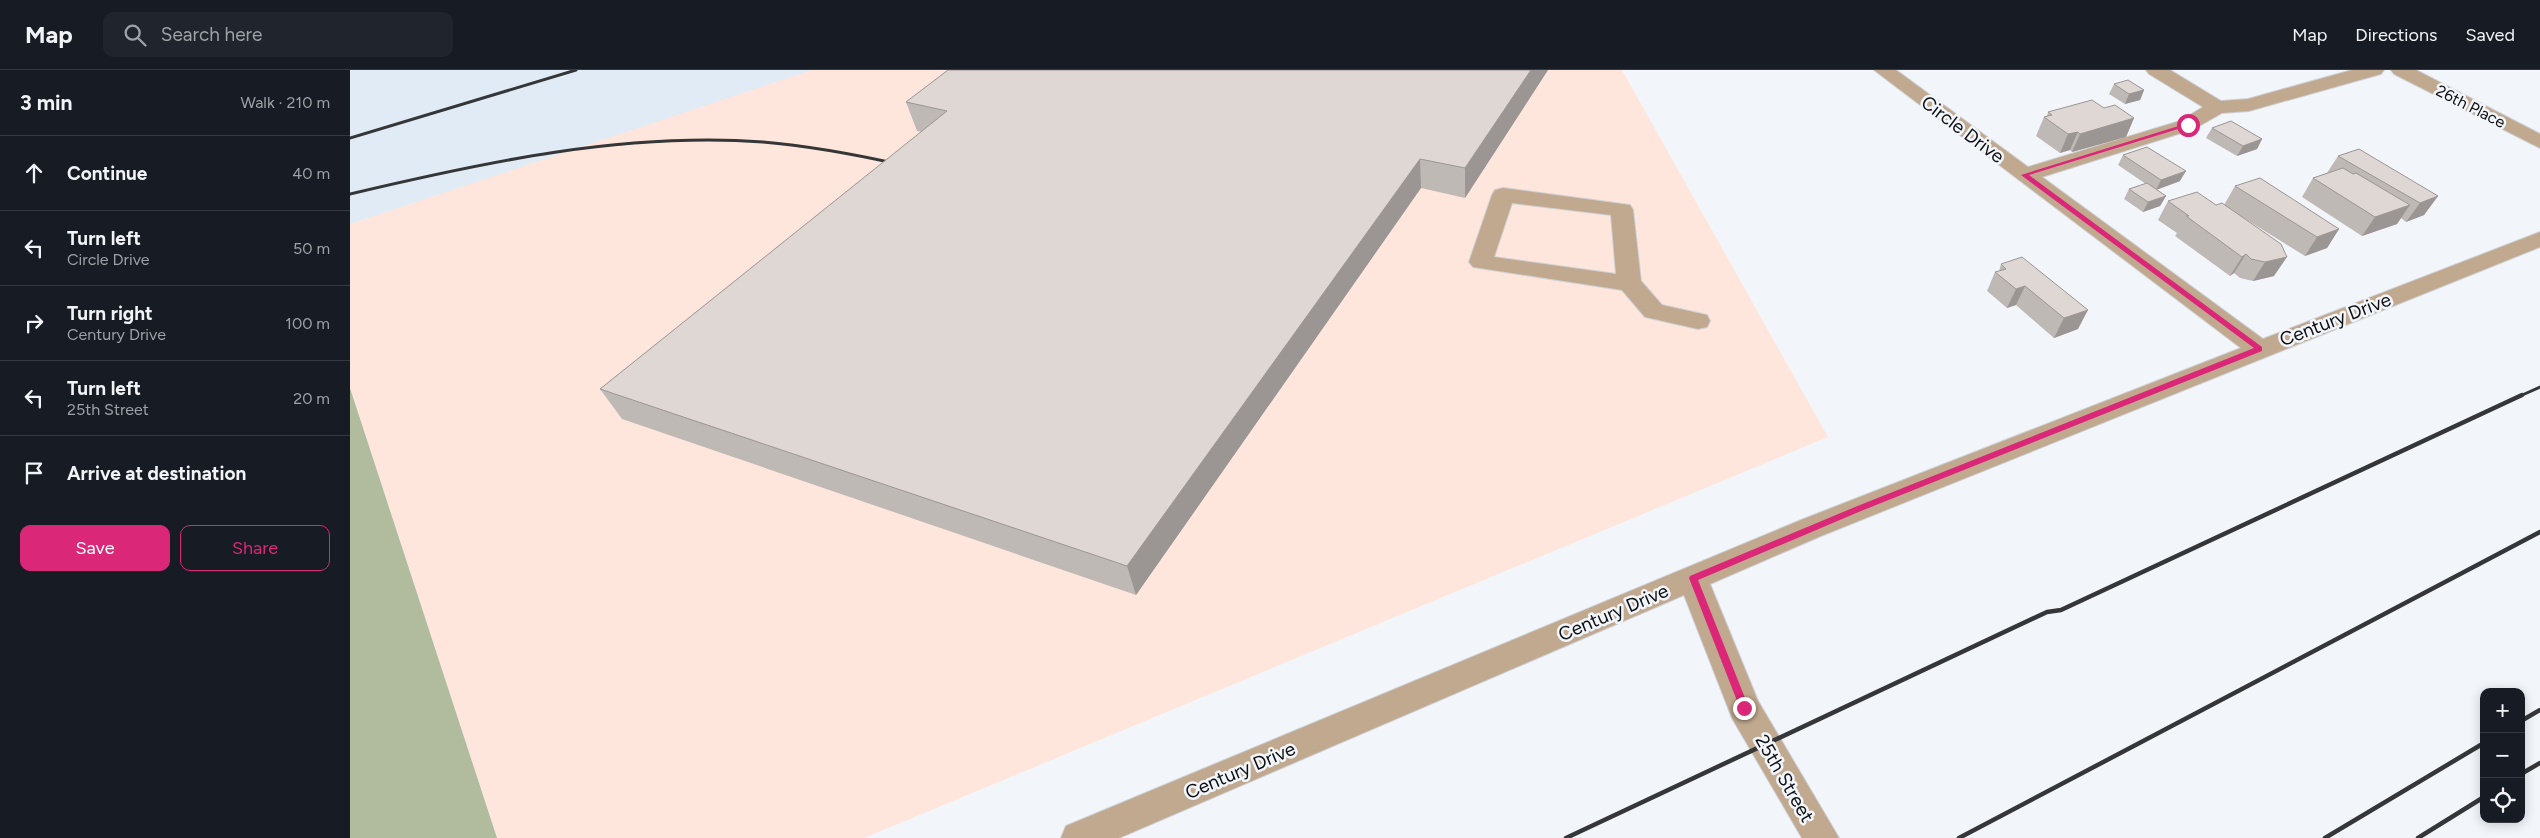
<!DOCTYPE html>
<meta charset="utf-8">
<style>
:root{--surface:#171b24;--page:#20242c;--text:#f1f3f6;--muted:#9ea1a6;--line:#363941;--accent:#db2777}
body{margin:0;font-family:Figtree,sans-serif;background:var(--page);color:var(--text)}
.controls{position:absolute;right:15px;bottom:15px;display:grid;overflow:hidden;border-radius:10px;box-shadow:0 2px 12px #0003}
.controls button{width:45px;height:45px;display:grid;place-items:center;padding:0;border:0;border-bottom:1px solid var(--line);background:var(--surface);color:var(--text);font:25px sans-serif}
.stop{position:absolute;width:15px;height:15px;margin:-11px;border:4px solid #db2777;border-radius:50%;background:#fff}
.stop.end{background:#db2777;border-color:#fff;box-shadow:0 1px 5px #0008}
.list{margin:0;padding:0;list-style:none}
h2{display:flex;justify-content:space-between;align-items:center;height:65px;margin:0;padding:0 20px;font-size:21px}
h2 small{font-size:16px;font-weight:400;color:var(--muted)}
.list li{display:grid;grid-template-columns:32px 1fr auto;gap:15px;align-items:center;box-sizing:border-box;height:75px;padding:0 20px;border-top:1px solid var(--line)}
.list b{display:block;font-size:19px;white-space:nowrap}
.list p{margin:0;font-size:16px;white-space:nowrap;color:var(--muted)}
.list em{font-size:16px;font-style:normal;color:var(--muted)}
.actions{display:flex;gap:10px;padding:15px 20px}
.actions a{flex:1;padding:11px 0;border:1px solid var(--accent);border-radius:10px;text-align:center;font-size:18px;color:var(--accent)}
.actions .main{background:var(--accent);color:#fff}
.icon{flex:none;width:28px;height:28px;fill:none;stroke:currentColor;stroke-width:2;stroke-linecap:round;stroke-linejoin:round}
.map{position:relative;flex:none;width:2190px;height:768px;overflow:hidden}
header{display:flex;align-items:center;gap:30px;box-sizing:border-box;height:70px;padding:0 25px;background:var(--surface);border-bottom:1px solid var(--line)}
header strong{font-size:24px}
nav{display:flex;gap:28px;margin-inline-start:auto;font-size:18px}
.search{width:350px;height:45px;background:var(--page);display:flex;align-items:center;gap:12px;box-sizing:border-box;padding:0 18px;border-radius:10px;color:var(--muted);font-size:19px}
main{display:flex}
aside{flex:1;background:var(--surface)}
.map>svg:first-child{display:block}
</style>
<header>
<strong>Map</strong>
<div class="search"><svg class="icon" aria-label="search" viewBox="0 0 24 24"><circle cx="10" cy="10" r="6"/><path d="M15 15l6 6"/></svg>Search here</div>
<nav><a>Map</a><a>Directions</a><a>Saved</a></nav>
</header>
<main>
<aside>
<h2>3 min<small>Walk · 210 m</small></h2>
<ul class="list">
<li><svg class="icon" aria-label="ahead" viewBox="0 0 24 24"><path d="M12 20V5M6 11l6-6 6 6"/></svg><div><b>Continue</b></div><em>40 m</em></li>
<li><svg class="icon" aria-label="left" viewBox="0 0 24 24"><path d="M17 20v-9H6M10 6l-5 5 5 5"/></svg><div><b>Turn left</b><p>Circle Drive</p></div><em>50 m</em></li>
<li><svg class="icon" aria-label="right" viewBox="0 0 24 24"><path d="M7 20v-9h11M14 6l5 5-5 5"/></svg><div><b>Turn right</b><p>Century Drive</p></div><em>100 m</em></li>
<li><svg class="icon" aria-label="left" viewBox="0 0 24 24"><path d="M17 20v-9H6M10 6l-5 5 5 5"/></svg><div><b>Turn left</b><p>25th Street</p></div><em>20 m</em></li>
<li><svg class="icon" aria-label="arrive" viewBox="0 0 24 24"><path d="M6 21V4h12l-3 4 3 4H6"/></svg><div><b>Arrive at destination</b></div></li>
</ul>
<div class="actions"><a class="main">Save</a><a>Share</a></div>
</aside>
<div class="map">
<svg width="2190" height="768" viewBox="0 0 2190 768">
<rect width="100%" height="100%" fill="#f2f6fb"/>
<!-- industrial -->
<path fill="#fee6dc" d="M459,0H1272L1478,367L514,768H147L0,318V154Z"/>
<!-- built -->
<path fill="#e1ebf5" d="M0,0H462L0,154Z"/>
<!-- forest -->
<path fill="#b1bb9e" d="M0,318L147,768H0Z"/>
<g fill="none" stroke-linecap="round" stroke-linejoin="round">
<defs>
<path id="minor" d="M1524,0H1546L1678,97L1830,51L1853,37L1799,4L1796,0H1820L1871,31L1898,29L2002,0H2034L2031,4L1899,41L1872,43L1844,59L1692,107L1913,269L2190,162V177L1471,466L1360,514L1408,631L1489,768H1452L1382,648L1334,525L769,768H711L716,756L1451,450L1891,278Z
M2041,0H2066L2190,64V78L2044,4Z
M1153,118L1280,135L1283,140L1291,211L1312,235L1357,245L1360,251L1357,257L1348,259L1295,247L1272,220L1123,197L1119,192L1142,125L1145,120ZM1162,133L1261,145L1266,204L1144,187Z"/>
</defs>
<!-- minor casing -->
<use href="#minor" stroke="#ced1d6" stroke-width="2"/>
<!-- minor -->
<use href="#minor" fill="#c1a98f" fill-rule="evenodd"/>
<!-- rail-far1 -->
<path stroke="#343638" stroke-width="3" d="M0,68L226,0
M0,124C135,92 274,62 413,72C459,76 503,84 548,94
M2170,326L2190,317"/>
<!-- rail -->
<path stroke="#343638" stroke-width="4.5" d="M2171,651L2190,640
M2171,704L2190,693
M1216,768L1697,542L1711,540L2172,325
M1609,768L2190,462
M1975,768L2134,673
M2068,768L2134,727"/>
</g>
<!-- wall -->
<path fill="#bfb9b6" d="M598,0H1198L1115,128L1071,118L786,525L272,349L250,319L572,62L567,61L556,32Z
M1764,14L1794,20L1790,30L1775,34L1759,24Z
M1754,38L1784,48L1776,67L1722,82L1720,80L1710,83L1686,66L1694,47L1697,46L1698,42Z
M1862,58L1912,69L1907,79L1887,86L1856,68Z
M1773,85L1830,111L1806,120L1816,126L1810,136L1793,142L1774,129L1779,119L1796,114L1768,95Z
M1988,86L2088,126L2074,145L2056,152L2051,148L2047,154L2012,166L1952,127L1963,108L1977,103Z
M1885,116L1989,159L1977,178L1955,186L1881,140L1924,206L1903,211L1890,208L1884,203L1880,206L1825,166L1827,163L1808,150L1818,131L1866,135H1874Z
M1651,194L1728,259L1704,268L1666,235L1657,238L1637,221L1645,202L1649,201Z"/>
<!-- shaded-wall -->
<path fill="#9b9694" d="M1181,0H1198L1115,128V98Z
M1794,20L1790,30L1775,34L1779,24Z
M1784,48L1776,67L1722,82L1730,64Z
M1728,62L1720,80L1710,83L1718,64Z
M1912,69L1907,79L1887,86L1893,76Z
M1070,89L1071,118L786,525L777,496Z
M1836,101L1830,111L1806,120L1811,110Z
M1816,126L1810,136L1793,142L1798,132Z
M2088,126L2074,145L2056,152L2070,133Z
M2060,135L2047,154L2012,166L2025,147Z
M1989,159L1977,178L1955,186L1967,167Z
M1896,184L1884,203L1880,206L1892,187Z
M1937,187L1924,206L1903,211L1915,192Z
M1675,216L1666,235L1657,238L1666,219Z
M1738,240L1728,259L1704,268L1714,248Z"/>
<!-- building -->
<path fill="#ded7d4" stroke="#9b9694" d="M598,0H1181L1115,98L1070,89L777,496L250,319L597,41L556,32Z
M1778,10L1794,20L1779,24L1764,14Z
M1742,30L1754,38L1765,35L1784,48L1730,64L1728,62L1718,64L1694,47L1702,45L1698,42Z
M1881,51L1912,69L1893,76L1862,58Z
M1797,77L1836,101L1811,110L1773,85Z
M2009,79L2088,126L2070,133L1988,86Z
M1993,98L2003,104L2006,103L2060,135L2025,147L1963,108Z
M1910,108L1989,159L1967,167L1885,116Z
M1797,113L1816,126L1798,132L1779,119Z
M1847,122L1866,135L1872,133L1931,174L1937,187L1915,192L1901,189L1896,184L1892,187L1836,146H1839L1818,131Z
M1672,187L1738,240L1714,248L1675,216L1666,219L1645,202L1656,199L1651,194Z"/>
<!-- route -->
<path fill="#db2777" d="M1835,54L1841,55L1679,105L1912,277V281L1511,441L1348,510L1399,638L1397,641H1391L1339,508L1340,506L1505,437L1904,278L1671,105Z"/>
<g text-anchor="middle" stroke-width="5" stroke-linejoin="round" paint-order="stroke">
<!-- far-street labels -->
<g font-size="16" fill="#0e1011" stroke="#f2f6fb">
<text transform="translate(2121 36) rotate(27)" y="6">26th Place</text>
</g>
<!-- street labels -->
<g font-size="19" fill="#0e1011" stroke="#f2f6fb">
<text transform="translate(1613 59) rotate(37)" y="7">Circle Drive</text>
<text transform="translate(1985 249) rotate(-21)" y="7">Century Drive</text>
<text transform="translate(1263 542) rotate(-23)" y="7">Century Drive</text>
<text transform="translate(890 700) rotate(-23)" y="7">Century Drive</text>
<text transform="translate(1435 708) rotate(60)" y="7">25th Street</text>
</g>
</g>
</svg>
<div class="controls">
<button>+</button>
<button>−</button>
<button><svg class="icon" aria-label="locate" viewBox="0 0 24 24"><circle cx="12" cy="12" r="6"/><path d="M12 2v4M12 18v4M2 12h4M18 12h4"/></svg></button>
</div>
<div class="stop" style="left:1838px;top:55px"></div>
<div class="stop end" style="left:1394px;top:638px"></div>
</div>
</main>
